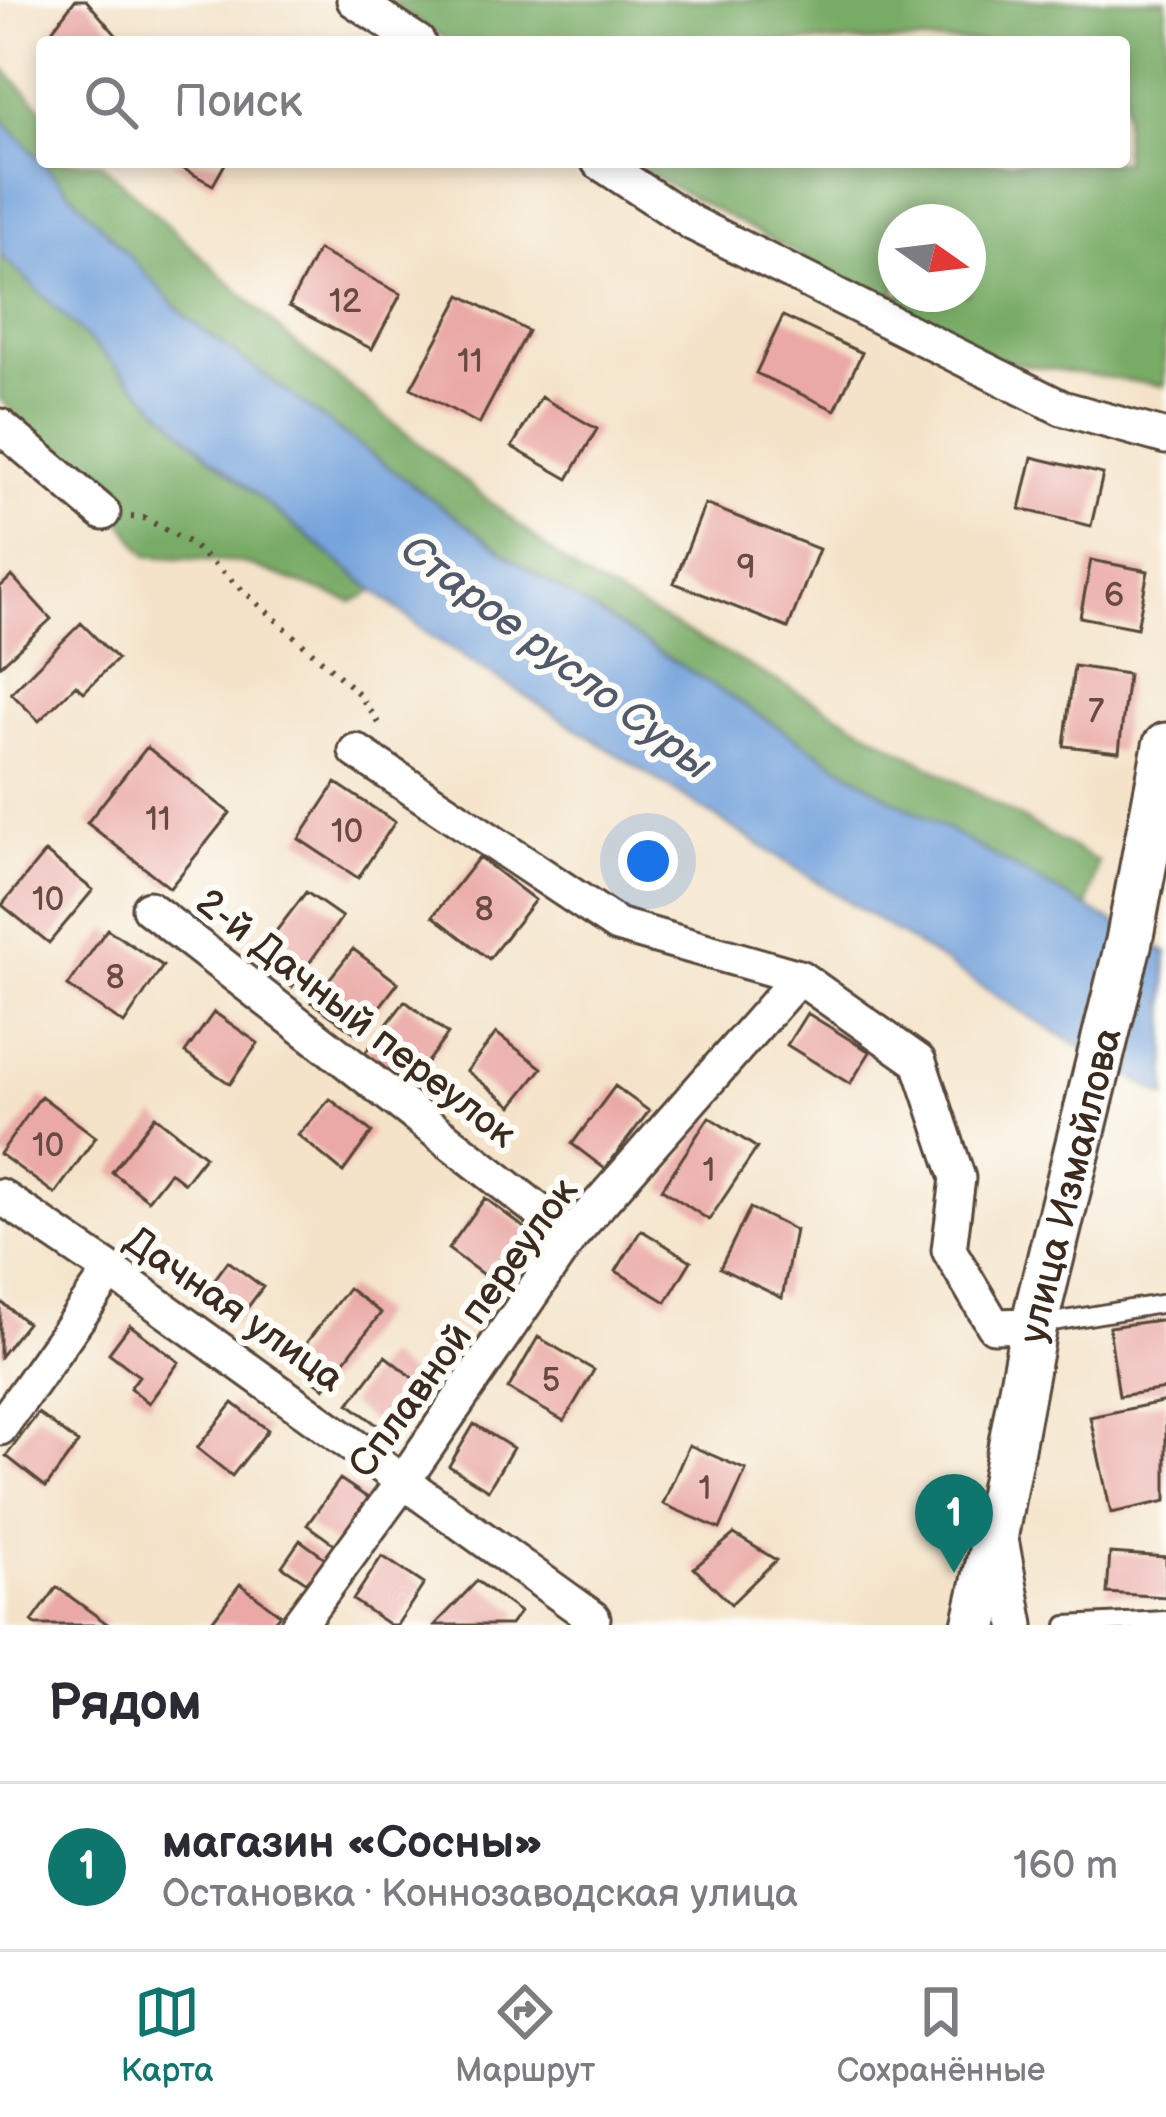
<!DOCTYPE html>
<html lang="ru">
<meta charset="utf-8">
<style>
:root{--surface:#fff;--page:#f2f2f3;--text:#2b2b33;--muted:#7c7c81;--line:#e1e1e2;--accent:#0f766e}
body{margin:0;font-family:"Balsamiq Sans",sans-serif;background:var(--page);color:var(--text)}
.compass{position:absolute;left:878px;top:204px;width:108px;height:108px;border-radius:50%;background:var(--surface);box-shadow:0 6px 18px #0003;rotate:104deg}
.you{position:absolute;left:648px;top:861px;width:42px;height:42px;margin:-30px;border:9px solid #fff;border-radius:50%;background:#1a73e8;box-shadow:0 0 0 18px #1a73e833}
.badge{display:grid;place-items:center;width:78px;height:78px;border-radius:50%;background:var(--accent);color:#fff;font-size:39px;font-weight:700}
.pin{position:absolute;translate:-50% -99px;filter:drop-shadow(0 3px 6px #0008)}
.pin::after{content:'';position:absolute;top:63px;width:42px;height:36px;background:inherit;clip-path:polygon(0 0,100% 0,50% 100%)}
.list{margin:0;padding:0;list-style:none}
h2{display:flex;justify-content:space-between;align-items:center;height:156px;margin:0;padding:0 48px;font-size:51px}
h2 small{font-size:39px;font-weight:400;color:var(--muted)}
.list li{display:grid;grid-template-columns:78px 1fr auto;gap:36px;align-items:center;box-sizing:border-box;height:168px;padding:0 48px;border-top:3px solid var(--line)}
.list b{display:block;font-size:45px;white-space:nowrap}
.list p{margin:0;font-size:39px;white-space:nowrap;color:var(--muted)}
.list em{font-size:39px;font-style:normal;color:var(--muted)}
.icon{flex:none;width:66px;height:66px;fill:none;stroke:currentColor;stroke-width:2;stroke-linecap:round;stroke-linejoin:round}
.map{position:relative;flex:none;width:1166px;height:1625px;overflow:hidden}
.search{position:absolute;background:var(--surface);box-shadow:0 6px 18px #0003;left:36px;right:36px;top:36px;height:132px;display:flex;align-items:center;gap:30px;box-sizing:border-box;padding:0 42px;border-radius:12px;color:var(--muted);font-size:45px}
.sheet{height:324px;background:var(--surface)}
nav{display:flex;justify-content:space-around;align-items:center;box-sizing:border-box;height:168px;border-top:3px solid var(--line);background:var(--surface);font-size:33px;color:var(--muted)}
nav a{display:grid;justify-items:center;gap:6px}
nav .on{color:var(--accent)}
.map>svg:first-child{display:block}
</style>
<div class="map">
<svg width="1166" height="1625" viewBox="0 0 1166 1625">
<rect width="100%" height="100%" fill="#fdfcf7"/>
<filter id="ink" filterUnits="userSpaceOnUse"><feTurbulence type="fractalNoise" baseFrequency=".00833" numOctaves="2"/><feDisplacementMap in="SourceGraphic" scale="24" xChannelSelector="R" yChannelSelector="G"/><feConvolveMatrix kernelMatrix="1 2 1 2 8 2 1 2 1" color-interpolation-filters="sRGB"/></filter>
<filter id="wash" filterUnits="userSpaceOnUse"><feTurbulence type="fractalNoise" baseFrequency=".004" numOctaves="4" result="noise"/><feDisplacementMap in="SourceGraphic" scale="48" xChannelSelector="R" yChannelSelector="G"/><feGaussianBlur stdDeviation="2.7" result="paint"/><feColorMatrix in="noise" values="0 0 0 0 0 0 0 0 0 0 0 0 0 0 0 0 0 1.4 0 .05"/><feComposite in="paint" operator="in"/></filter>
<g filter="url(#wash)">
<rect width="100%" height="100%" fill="#f4e3c9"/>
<!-- forest -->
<path fill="#78ab66" stroke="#5a6a42" stroke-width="3" fill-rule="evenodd" d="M386,0H1166L1164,386L999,361L665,183L632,162H1124V42H450ZM896,222H968V294H896Z
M0,65L42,108V162H100L290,339L580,575L827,708L1098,862L1087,908L890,798L514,560L187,318L0,117Z
M0,254L211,458L374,591L352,602L240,562L147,556L120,519L0,399Z"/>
<!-- water -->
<path fill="#72a1db" stroke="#56667c" stroke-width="3" d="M0,117L187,318L514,560L890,798L1166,952V1097L1027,1015L428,634L211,458L0,254Z"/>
<g id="blocks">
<!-- building -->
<path fill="#eaa9a6" d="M75,0H86L117,36L113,42H43Z
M171,162H226L213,185Z
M318,250L401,294L372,349L289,306Z
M461,295L528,331L479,424L411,388Z
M783,316L862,353L835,410L756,373Z
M541,397L597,429L568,479L512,447Z
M1032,457L1103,474L1091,526L1020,509Z
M705,504L819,549L788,628L674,583Z
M1091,560L1148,571L1137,628L1080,617Z
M12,576L51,619L0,666V587Z
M81,623L117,659L84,692L76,685L39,721L11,693Z
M1074,666L1128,674L1119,752L1064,746Z
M147,747L230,813L170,888L87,823Z
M336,783L395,822L358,878L299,839Z
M45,852L93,890L49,943L2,905Z
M479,857L535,900L489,959L433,916Z
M306,892L342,917L292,987L254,960Z
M107,929L163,966L124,1024L68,986Z
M353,949L398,983L358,1035L311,1002Z
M405,1001L448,1034L409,1086L365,1053Z
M214,1012L258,1043L230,1084L185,1053Z
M807,1013L870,1052L850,1084L787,1045Z
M496,1033L542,1068L512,1106L467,1071Z
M615,1086L649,1111L605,1169L572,1144Z
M41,1096L96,1137L55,1194L0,1154Z
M330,1099L372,1132L343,1172L298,1135Z
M155,1116L205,1156L184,1183L170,1172L148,1200L112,1172Z
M709,1117L757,1148L709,1220L662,1189Z
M485,1198L543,1242L520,1272L505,1260L489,1279L448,1249Z
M750,1208L795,1230L782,1298L720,1268Z
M641,1230L691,1261L666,1302L616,1271Z
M228,1261L263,1287L236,1323L201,1298Z
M348,1288L381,1313L324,1388L291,1363Z
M0,1301L27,1323L0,1357Z
M1166,1319V1389L1119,1396L1109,1327Z
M130,1325L179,1362L149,1403L130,1388L139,1376L109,1353Z
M538,1337L594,1370L564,1421L508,1389Z
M385,1356L425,1387L389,1434L349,1404Z
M1166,1401V1501L1111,1513L1090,1417Z
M233,1403L268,1430L232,1476L197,1448Z
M38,1413L78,1443L46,1487L6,1456Z
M474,1424L513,1448L488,1490L449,1466Z
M689,1445L746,1470L720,1529L663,1504Z
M340,1479L368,1498L335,1545L307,1525Z
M734,1534L776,1560L731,1604L694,1568Z
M300,1540L325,1558L307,1583L282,1566Z
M1110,1553L1166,1557V1597L1107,1593Z
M382,1556L424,1584L397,1625H390L353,1600Z
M477,1581L520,1612L510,1625H435Z
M240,1584L280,1614L271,1625H209Z
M57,1587L109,1625H36L32,1622Z"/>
</g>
</g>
<g filter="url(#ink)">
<use href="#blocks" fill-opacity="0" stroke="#574638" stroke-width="3"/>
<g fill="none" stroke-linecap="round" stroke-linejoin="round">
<defs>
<path id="lane" d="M1041,1324L1166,1303
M1066,1625L1166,1620"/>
<path id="street" d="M354,0L418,42
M599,162L692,223L1062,408L1166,437
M0,426L103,513
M356,751L617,925L799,977L919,1062L958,1178L949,1250L994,1326L1034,1325
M149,908L571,1236
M0,1196L111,1271L593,1618
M0,1428L111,1271
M1001,1539L1017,1625
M298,1625L404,1480L571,1236L799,977"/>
<g id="secondary">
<path id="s1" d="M975,1625L991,1555L1034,1325L1129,941L1166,746"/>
</g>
</defs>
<!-- lane casing -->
<use href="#lane" stroke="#574638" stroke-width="22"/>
<!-- street casing -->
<use href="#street" stroke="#574638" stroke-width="39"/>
<!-- secondary casing -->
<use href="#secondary" stroke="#574638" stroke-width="51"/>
<!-- path -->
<path stroke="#574638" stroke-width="6" stroke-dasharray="3 9" stroke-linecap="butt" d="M131,517L144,518L190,543L359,694L383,729"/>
<!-- lane -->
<use href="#lane" stroke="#fff" stroke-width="16"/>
<!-- street -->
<use href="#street" stroke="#fff" stroke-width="33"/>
<!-- secondary -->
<use href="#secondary" stroke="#fff" stroke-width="45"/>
</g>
</g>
<g text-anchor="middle" stroke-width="12" stroke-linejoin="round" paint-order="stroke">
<!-- number labels -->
<g font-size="33" fill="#674a40">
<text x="345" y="312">12</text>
<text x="470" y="372">11</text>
<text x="746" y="578">9</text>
<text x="1114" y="606">6</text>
<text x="1096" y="722">7</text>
<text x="158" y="830">11</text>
<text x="347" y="842">10</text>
<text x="48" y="910">10</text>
<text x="484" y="920">8</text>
<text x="115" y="988">8</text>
<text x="48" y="1156">10</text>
<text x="709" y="1181">1</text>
<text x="551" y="1391">5</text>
<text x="705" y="1499">1</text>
</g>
<!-- street labels -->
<g font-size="39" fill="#3b2a1e" stroke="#fdfcf7">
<text transform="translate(357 1017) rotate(38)" y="14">2-й Дачный переулок</text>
<text dy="14" stroke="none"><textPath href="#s1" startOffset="450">улица Измайлова</textPath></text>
<text transform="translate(235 1308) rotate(35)" y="14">Дачная улица</text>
<text transform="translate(462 1327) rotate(-54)" y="14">Сплавной переулок</text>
</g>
<!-- water labels -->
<g font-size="42" font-style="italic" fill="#515a6a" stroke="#fdfcf7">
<text transform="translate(557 656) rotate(37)" y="15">Старое русло Суры</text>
</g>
</g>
</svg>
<svg class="compass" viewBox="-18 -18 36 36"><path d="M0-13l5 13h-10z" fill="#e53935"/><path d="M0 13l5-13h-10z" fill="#7c7c81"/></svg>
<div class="you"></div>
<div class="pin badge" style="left:954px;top:1573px">1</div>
<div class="search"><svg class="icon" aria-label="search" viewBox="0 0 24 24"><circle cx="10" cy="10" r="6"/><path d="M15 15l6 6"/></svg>Поиск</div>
</div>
<section class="sheet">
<h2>Рядом<small></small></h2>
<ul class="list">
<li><span class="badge">1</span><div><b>магазин «Сосны»</b><p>Остановка · Коннозаводская улица</p></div><em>160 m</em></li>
</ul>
</section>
<nav>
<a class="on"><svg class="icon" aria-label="map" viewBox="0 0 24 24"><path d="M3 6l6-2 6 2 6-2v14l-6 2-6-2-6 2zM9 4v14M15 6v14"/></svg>Карта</a>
<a><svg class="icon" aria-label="directions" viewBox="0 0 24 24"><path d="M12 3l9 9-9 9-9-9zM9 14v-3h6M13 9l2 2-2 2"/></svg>Маршрут</a>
<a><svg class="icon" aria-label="saved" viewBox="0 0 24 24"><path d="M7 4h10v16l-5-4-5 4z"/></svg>Сохранённые</a>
</nav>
